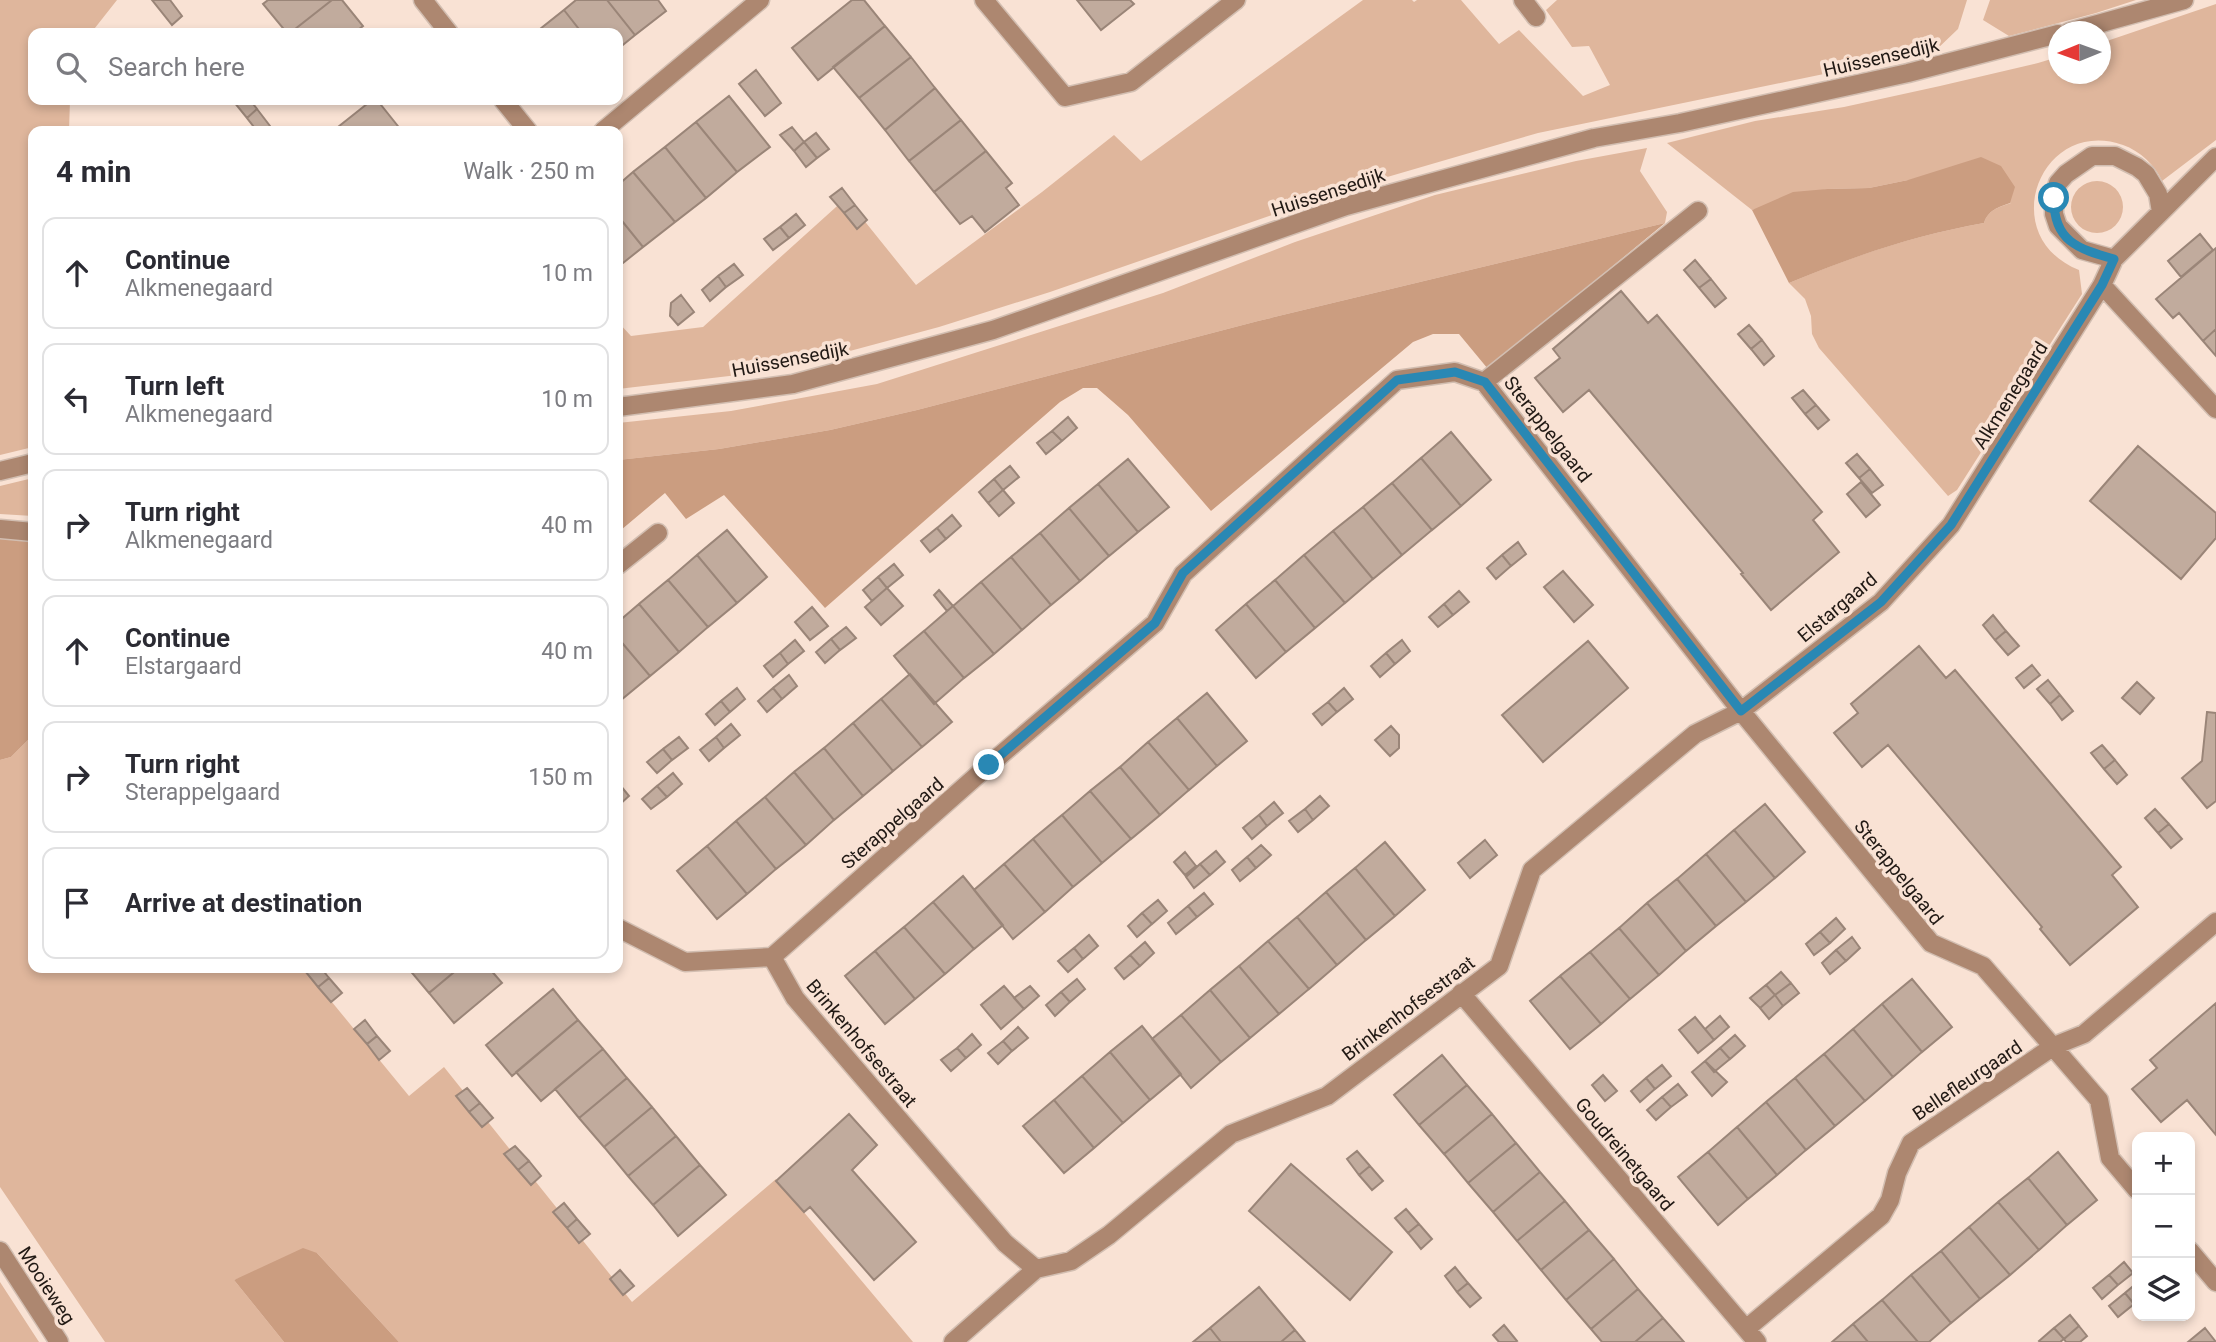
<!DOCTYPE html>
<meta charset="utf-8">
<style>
:root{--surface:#fff;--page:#f2f2f3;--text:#2b2b33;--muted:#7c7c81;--line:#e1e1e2}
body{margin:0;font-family:Roboto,sans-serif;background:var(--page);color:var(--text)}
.controls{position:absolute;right:21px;bottom:21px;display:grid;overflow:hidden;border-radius:14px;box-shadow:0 4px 10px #0003}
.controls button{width:63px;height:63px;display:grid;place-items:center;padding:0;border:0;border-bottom:2px solid var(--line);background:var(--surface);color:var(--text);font:35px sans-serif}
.compass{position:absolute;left:2048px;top:21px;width:63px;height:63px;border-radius:50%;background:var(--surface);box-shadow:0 4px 10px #0003;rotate:269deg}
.stop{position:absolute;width:21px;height:21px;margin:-16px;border:5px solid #2988b4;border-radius:50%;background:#fff}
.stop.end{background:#2988b4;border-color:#fff;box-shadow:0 2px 7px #0008}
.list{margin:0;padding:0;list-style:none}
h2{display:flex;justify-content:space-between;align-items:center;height:91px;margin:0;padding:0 28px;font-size:30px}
h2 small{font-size:23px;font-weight:400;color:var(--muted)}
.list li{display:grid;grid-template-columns:46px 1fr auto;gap:21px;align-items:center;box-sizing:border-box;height:112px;margin:0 14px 14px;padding:0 14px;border:2px solid var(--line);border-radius:14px}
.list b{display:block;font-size:26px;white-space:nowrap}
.list p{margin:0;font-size:23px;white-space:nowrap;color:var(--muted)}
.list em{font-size:23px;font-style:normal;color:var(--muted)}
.icon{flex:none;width:38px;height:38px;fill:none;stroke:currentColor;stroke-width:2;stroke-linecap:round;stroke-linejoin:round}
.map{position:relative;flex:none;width:2216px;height:1342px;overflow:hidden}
.search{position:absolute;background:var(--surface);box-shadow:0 4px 10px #0003;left:28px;top:28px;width:595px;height:77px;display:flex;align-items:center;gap:18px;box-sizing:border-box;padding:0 24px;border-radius:14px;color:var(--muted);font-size:26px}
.panel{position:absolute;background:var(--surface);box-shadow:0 4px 10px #0003;left:28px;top:126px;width:595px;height:847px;border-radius:14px}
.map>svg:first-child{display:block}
</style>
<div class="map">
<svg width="2216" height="1342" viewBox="0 0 2216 1342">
<rect width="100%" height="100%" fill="#f9e2d4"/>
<!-- green -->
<path fill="#dfb69c" d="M0,0H117L91,33H33V100H70L69,131H33V447L0,455Z
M1363,0H1412L1414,2L1417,0H1461L1499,44L1519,30L1583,96L1610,85L1589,46L1572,47L1546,10L1557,0H1967L1958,29L1935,51L1538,133L1353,187L1050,292L939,327L835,355L755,373L618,389V322L631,336L703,327L846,198L916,285L1042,192L1114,135L1141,161Z
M1990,0H2136L2096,13L2009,36L1983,20Z
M2216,4V140L2162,181C2155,165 2140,151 2123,145C2041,116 1994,236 2079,270L2082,294L1957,490L1948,496L1819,348L1812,334L1811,316L1805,299L1789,283C1853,256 1916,235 1984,223C1988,210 1999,207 2011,203L1908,180L1869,188L1827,189L1752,210L1667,143L1755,121L1844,107L1940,86L2038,63L2058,57V74H2100L2101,43Z
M1647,148L1640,171L1667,212L1665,223L1258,321L917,410L830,430L719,449L618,460V423L731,411L877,384L1163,293L1295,242L1435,195L1576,161Z
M2071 207a26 26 0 1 1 52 0a26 26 0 1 1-52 0Z
M33,478V516L0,514V486Z
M33,735V968H304L409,1096L444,1067L632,1302L776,1179L913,1342H399L317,1253L234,1280L284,1342H105L0,1187V760L11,757Z
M0,1282L39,1342H0Z"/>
<!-- forest -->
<path fill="#cb9d80" d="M1981,157L2001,166L2015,187L2010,203C1999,207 1988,210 1984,223C1916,235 1854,256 1789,283L1752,210L1793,192L1827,189L1869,188L1908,180Z
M1665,223L1488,369L1459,334H1433L1413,342L1211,511L1128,415L1097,388H1083L1060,402L825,608L724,495L686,519L665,493L621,530L618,527V460L719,449L830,430L917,410L1258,321Z
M0,535L33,536V735L11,757L0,760Z
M303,1248L317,1253L399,1342H284L234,1280Z"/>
<!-- building -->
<path fill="#c1ab9d" stroke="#9a8578" stroke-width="2" d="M152,0H170L182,16L172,25Z
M268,0H332L290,33H287L263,4Z
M332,0H342L363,26L354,33H290Z
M576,0H607L635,35L618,49V33H582L564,10Z
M607,0H658L666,11L635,35Z
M852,0H864L885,26L818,80L792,48Z
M1077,0H1130L1134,4L1101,30Z
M564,10L582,33H535Z
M885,26L911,57L859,98L833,67Z
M911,57L935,88L885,130L859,98Z
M756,70L781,103L765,116L739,84Z
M935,88L961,120L909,161L885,130Z
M729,96L770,147L737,172L696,122Z
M237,100H250L257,109L247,118L234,102Z
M372,100H377L401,130L333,131Z
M257,109L270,126L263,131H257L247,118Z
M961,120L986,151L934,192L909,161Z
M696,122L737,172L706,198L665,147Z
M792,127L804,142L794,151L780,135Z
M816,133L829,149L817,158L804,142Z
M804,142L817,158L806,167L794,151Z
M665,147L706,198L675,222L633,172Z
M986,151L1012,183L1006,188L1019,205L985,232L972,216L960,224L934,192Z
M633,172L675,222L643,247L618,216V185Z
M842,188L855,205L844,213L830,197Z
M855,205L867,220L857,229L844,213Z
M796,214L805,225L789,238L780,227Z
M618,216L643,247L618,267Z
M780,227L789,238L773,250L764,239Z
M2200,234L2213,250L2181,277L2168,261Z
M2216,248V329L2203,341L2179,313L2173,318L2156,299Z
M1695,260L1711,279L1699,288L1684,270Z
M734,264L743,275L726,287L718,276Z
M718,276L726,287L710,301L702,290Z
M1711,279L1726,298L1715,307L1699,288Z
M1621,291L1648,323L1657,315L1822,512L1813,520L1839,552L1771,610L1741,574L1743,573L1589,390L1563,412L1535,378L1560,358L1553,349Z
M681,295L694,312L678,325L670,316L671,303Z
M1749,325L1762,340L1751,349L1738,334Z
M2216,329V356L2203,341Z
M1762,340L1774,356L1764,365L1751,349Z
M1803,390L1816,405L1805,414L1792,398Z
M1816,405L1829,420L1818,429L1805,414Z
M1068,417L1077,428L1062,441L1052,431Z
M1052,431L1062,441L1046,454L1037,443Z
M1451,432L1491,480L1461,506L1421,458Z
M2138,446L2216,513V538L2181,579L2090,501Z
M1857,454L1870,469L1859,478L1846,463Z
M1421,458L1461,506L1432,530L1392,483Z
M1128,459L1169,507L1138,532L1098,484Z
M1010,466L1019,477L1003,490L994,479Z
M1870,469L1883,485L1872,493L1859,478Z
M994,479L1003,490L988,503L979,492Z
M1861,482L1880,505L1866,517L1847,494Z
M1392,483L1432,530L1402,555L1363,507Z
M1098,484L1138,532L1109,556L1069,508Z
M1003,490L1014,503L999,516L988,503Z
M1363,507L1402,555L1373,579L1333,531Z
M1069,508L1109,556L1080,581L1040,533Z
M952,515L961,526L946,539L937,528Z
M937,528L946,539L930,552L921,541Z
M727,530L767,577L737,603L697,555Z
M1333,531L1373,579L1345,603L1304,555Z
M1040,533L1080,581L1051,605L1011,557Z
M1518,542L1526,554L1511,566L1502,555Z
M697,555L737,603L708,627L668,580Z
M1304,555L1345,603L1315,628L1275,580Z
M1502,555L1511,566L1496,579L1487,568Z
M1011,557L1051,605L1022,630L981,582Z
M894,564L903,575L887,588L878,577Z
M1563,571L1593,605L1574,622L1544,587Z
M878,577L887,588L872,601L863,590Z
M668,580L708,627L679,652L639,604Z
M1275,580L1315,628L1286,652L1246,604Z
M981,582L1022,630L994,654L953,606Z
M887,588L903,606L881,625L865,607Z
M939,590L953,606L947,611L934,595Z
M1459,591L1469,602L1453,615L1444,604Z
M639,604L679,652L650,676L618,638V622Z
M1246,604L1286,652L1256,678L1216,630Z
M1444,604L1453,615L1438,627L1429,617Z
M953,606L994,654L964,678L924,631Z
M812,607L828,626L810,640L795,622Z
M1993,615L2006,631L1995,640L1983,625Z
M846,627L856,638L840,650L831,639Z
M924,631L964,678L934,704L894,656Z
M2006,631L2019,646L2008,655L1995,640Z
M618,638L650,676L621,700L618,696Z
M831,639L840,650L825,663L816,652Z
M795,640L804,651L788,664L780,653Z
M1402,640L1410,651L1395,664L1386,653Z
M1588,641L1628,688L1543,762L1502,715Z
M1919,646L1946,678L1955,670L2121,867L2112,875L2138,907L2070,965L2040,929L2042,927L1888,745L1862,767L1834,733L1858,713L1851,704Z
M780,653L788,664L773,677L764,666Z
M1386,653L1395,664L1380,677L1371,666Z
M2032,665L2040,675L2024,688L2016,678Z
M910,674L952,722L922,747L881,699Z
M789,675L797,686L782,699L773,688Z
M2048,680L2060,695L2050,704L2037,689Z
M2137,682L2154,698L2140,714L2122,698Z
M737,688L745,699L730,712L721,701Z
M773,688L782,699L767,712L758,701Z
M1344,688L1353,699L1337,712L1328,702Z
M1207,693L1247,741L1217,766L1177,718Z
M2060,695L2073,711L2062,720L2050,704Z
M881,699L922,747L893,771L853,723Z
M721,701L730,712L715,725L706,714Z
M1328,702L1337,712L1322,725L1313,714Z
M2207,712L2216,713V801L2207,808L2182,778L2202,761Z
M1177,718L1217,766L1189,790L1148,742Z
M853,723L893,771L863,796L824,748Z
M731,724L740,735L724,748L716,737Z
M1391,726L1399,735V748L1390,756L1375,740Z
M679,737L688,748L672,760L663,749Z
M716,737L724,748L709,761L700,750Z
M1148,742L1189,790L1160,815L1120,767Z
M2102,745L2115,760L2104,769L2091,753Z
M824,748L863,796L834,820L794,772Z
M663,749L672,760L657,773L647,762Z
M2115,760L2127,775L2117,784L2104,769Z
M1120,767L1160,815L1131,839L1090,791Z
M794,772L834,820L806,845L765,797Z
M673,773L682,784L667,797L657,786Z
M620,785L629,796L618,806V788Z
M657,786L667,797L651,809L642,799Z
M1090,791L1131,839L1102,863L1062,815Z
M1320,796L1329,806L1313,820L1305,809Z
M765,797L806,845L776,869L736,821Z
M1274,802L1283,813L1267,826L1259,815Z
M1765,804L1805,852L1775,878L1734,830Z
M1305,809L1313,820L1298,832L1289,821Z
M2155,809L2169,824L2158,833L2145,818Z
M1062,815L1102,863L1073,887L1033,839Z
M1259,815L1267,826L1252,839L1243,828Z
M736,821L776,869L747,894L707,846Z
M2169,824L2182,839L2171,848L2158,833Z
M1734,830L1775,878L1746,902L1706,854Z
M1033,839L1073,887L1045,912L1004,864Z
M1485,840L1497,855L1470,878L1458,863Z
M1385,842L1425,890L1395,916L1355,868Z
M1261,845L1271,855L1256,868L1247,857Z
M707,846L747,894L717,919L677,871Z
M1216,851L1225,862L1210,875L1200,864Z
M1185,852L1196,866L1185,875L1174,862Z
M1706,854L1746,902L1716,926L1677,879Z
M1247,857L1256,868L1240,881L1232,870Z
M1004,864L1045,912L1013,939L974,890Z
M1200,864L1210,875L1194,888L1186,877Z
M1355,868L1395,916L1366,940L1326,892Z
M963,876L1003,925L974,949L933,902Z
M1677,879L1716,926L1686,951L1647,903Z
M1326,892L1366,940L1337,965L1297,917Z
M1204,893L1213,904L1197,917L1188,906Z
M1158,900L1167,911L1152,924L1142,913Z
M933,902L974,949L945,974L904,927Z
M1647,903L1686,951L1659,975L1619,928Z
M1188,906L1197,917L1176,934L1168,923Z
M1142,913L1152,924L1137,937L1128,926Z
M1297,917L1337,965L1309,989L1268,941Z
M1836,918L1845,929L1830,943L1820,932Z
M904,927L945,974L915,999L875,951Z
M1619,928L1659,975L1630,999L1590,952Z
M1820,932L1830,943L1814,955L1806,944Z
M1089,935L1098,946L1083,959L1074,948Z
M1852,937L1860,948L1846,961L1836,950Z
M1268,941L1309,989L1279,1014L1239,966Z
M1145,942L1154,953L1140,966L1130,955Z
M1074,948L1083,959L1068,972L1058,961Z
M1836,950L1846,961L1830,974L1822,963Z
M875,951L915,999L885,1024L845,976Z
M1590,952L1630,999L1601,1024L1560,976Z
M1130,955L1140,966L1124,979L1115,968Z
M1239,966L1279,1014L1250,1038L1210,990Z
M309,968H321L329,978L318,987L305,971Z
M408,968H459L429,993Z
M459,968H489L502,983L454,1023L429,993Z
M1781,972L1791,983L1775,995L1766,985Z
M1560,976L1601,1024L1570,1049L1530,1001Z
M329,978L342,993L331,1002L318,987Z
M1077,979L1085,989L1070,1002L1061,992Z
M1912,979L1952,1027L1922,1052L1882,1004Z
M1791,983L1799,993L1783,1006L1775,995Z
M1766,985L1775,995L1760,1008L1750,998Z
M1004,986L1024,1009L1001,1029L981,1005Z
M1030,986L1039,996L1024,1009L1014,998Z
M553,989L578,1020L512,1076L486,1045Z
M1210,990L1250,1038L1221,1062L1181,1015Z
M1061,992L1070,1002L1055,1016L1046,1005Z
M1775,995L1783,1006L1769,1019L1760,1008Z
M2216,1003V1135L2187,1100L2161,1122L2132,1089L2157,1068L2150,1060Z
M1882,1004L1922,1052L1893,1077L1853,1029Z
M1181,1015L1221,1062L1191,1088L1152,1039Z
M1720,1016L1729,1027L1714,1040L1705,1029Z
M1695,1017L1714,1040L1698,1053L1679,1030Z
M365,1020L377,1036L367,1044L354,1029Z
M578,1020L603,1049L541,1101L516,1072Z
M1142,1026L1181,1074L1150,1100L1110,1052Z
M1018,1027L1028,1038L1012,1051L1003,1041Z
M1853,1029L1893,1077L1865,1101L1824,1054Z
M972,1034L981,1045L966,1058L957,1048Z
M1735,1035L1745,1046L1730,1059L1720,1048Z
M377,1036L390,1051L379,1060L367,1044Z
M1003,1041L1012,1051L998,1064L988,1053Z
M957,1048L966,1058L951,1071L941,1060Z
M1720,1048L1730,1059L1714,1072L1705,1061Z
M603,1049L627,1078L579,1118L555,1089Z
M1110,1052L1150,1100L1123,1123L1082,1076Z
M1824,1054L1865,1101L1835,1126L1795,1078Z
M1442,1055L1467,1085L1419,1125L1394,1095Z
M1705,1061L1727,1082L1712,1096L1692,1072Z
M1662,1065L1671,1076L1655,1089L1646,1078Z
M1603,1075L1617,1091L1605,1101L1592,1085Z
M1082,1076L1123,1123L1094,1148L1054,1100Z
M627,1078L652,1107L604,1147L579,1118Z
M1646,1078L1655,1089L1640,1102L1631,1091Z
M1795,1078L1835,1126L1806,1150L1766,1102Z
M1678,1084L1687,1095L1671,1107L1662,1097Z
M1467,1085L1492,1114L1444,1154L1419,1125Z
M467,1088L480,1103L469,1112L456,1096Z
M1662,1097L1671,1107L1656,1120L1647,1110Z
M1054,1100L1094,1148L1064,1173L1023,1126Z
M1766,1102L1806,1150L1777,1175L1737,1127Z
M480,1103L493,1118L482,1127L469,1112Z
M652,1107L676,1136L628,1176L604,1147Z
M849,1114L877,1145L852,1170L916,1242L874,1280L810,1207L804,1212L776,1181Z
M1492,1114L1516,1143L1468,1183L1444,1154Z
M1737,1127L1777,1175L1748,1199L1708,1152Z
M676,1136L700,1165L653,1205L628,1176Z
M1516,1143L1540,1172L1493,1212L1468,1183Z
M515,1146L529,1161L518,1170L504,1154Z
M1357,1151L1370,1166L1359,1175L1347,1159Z
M1708,1152L1748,1199L1718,1225L1678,1177Z
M2058,1152L2097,1200L2067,1225L2028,1178Z
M529,1161L541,1176L531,1185L518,1170Z
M1291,1164L1392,1252L1350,1300L1249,1211Z
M700,1165L726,1195L678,1236L653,1205Z
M1370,1166L1383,1181L1372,1190L1359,1175Z
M1540,1172L1565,1201L1517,1241L1493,1212Z
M2028,1178L2067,1225L2039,1250L1998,1202Z
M1565,1201L1589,1230L1541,1270L1517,1241Z
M1998,1202L2039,1250L2010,1275L1969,1227Z
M564,1203L577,1219L567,1228L553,1212Z
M1406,1209L1419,1224L1408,1233L1395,1218Z
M577,1219L590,1234L579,1243L567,1228Z
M1419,1224L1432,1239L1421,1249L1408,1233Z
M1969,1227L2010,1275L1980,1299L1941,1251Z
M1589,1230L1614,1259L1566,1300L1541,1270Z
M1941,1251L1980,1299L1951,1323L1911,1275Z
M1614,1259L1638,1289L1591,1329L1566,1300Z
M2124,1262L2133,1273L2118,1285L2109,1275Z
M1455,1267L1468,1283L1457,1292L1445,1276Z
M620,1270L634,1286L623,1295L610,1279Z
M1911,1275L1951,1323L1929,1342H1918L1882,1300Z
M2109,1275L2118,1285L2102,1299L2093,1288Z
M1468,1283L1481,1298L1470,1307L1457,1292Z
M2137,1283V1301L2134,1304L2125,1293Z
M1259,1287L1295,1330L1281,1342H1221L1210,1328Z
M1638,1289L1663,1318L1635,1342H1602L1591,1329Z
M2125,1293L2134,1304L2118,1317L2109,1306Z
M1882,1300L1918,1342H1868L1853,1324Z
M2070,1315L2079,1326L2064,1339L2054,1328Z
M1663,1318L1684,1342H1635Z
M1853,1324L1868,1342H1832Z
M1504,1325L1517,1341L1515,1342H1499L1493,1335Z
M2079,1326L2087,1336L2080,1342H2066L2064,1339Z
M1210,1328L1221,1342H1193Z
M2054,1328L2064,1339L2060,1342H2040L2039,1341Z
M2205,1328L2216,1342H2188Z
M1295,1330L1305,1342H1281Z"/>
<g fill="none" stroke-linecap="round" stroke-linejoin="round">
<defs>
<path id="minor" d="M423,0L449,33
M984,0L1065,97L1131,82L1236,0
M1523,0L1536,17
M2069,32L2184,0
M503,100L528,131
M603,131L760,0
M2114,259L2082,250L2058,226L2054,214V198L2058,183L2066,174L2092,156H2115L2137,167L2146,174L2158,194L2161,212
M2102,285L2216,409
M1484,382L1698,211
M618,407L793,384L993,330L1346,206L1594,138L1680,123L1908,73L2058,34
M0,471L33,463
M0,529L33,532
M618,565L658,533
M618,928L685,962L772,957
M772,957L795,998L1005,1243L1036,1269L1071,1261L1109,1235L1231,1134L1327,1096L1499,966L1532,870L1695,734L1741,711L1881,602L1951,525L2102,285L2114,259L2216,157
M772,957L989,765L1155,623L1183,574L1397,380L1455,372L1484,382L1741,711L1931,943L1983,966L2099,1100L2110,1158L2137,1190
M1461,993L1757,1342
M0,1251L59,1342
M2190,1251L2216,1282
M1746,1329L1881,1216L1890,1200L1897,1173L1911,1143L2054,1046L2084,1034L2216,922
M953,1342L1036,1269"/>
</defs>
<!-- minor casing -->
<use href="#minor" stroke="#d2beb1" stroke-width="21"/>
<!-- minor -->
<use href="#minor" stroke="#ad8770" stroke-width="18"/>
</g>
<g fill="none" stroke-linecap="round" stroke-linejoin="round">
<!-- route -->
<path stroke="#2988b4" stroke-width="9" d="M989,765L1155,623L1183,573L1397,380L1455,372L1485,382L1741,711L1881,602L1951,525L2102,285L2114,259C2078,249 2053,241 2054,198"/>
</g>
<g text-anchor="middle" stroke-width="7" stroke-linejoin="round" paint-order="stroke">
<!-- street labels -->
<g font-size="19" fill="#211914" stroke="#f9e2d4">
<text transform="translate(1881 57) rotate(-13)" y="7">Huissensedijk</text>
<text transform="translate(1328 192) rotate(-18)" y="7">Huissensedijk</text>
<text transform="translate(790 359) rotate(-11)" y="7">Huissensedijk</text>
<text transform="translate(2010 395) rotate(-58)" y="7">Alkmenegaard</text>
<text transform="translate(1548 429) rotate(52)" y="7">Sterappelgaard</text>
<text transform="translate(1837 607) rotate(-40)" y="7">Elstargaard</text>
<text transform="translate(892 823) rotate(-41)" y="7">Sterappelgaard</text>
<text transform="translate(1899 872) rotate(51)" y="7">Sterappelgaard</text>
<text transform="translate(1408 1008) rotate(-37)" y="7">Brinkenhofsestraat</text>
<text transform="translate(862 1043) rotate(50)" y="7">Brinkenhofsestraat</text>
<text transform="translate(1967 1080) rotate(-34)" y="7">Bellefleurgaard</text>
<text transform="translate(1625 1154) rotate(50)" y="7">Goudreinetgaard</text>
<text transform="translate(47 1285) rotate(57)" y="7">Mooieweg</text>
</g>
</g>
</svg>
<div class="controls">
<button>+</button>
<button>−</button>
<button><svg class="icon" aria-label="layers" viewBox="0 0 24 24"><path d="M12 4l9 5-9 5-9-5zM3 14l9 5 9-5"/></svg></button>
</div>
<svg class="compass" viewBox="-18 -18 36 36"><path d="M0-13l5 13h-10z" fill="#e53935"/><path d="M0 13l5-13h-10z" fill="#7c7c81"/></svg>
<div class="stop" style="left:2054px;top:198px"></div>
<div class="stop end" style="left:989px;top:765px"></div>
<div class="search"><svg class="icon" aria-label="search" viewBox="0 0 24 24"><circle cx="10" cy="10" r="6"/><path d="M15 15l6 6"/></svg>Search here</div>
<section class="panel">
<h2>4 min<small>Walk · 250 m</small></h2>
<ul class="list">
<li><svg class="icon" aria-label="ahead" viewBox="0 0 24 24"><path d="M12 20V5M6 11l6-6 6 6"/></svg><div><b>Continue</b><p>Alkmenegaard</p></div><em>10 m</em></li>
<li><svg class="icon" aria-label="left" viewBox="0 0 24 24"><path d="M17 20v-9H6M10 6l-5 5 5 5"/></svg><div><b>Turn left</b><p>Alkmenegaard</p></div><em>10 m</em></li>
<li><svg class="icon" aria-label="right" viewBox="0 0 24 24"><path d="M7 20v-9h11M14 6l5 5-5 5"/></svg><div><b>Turn right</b><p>Alkmenegaard</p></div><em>40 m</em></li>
<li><svg class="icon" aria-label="ahead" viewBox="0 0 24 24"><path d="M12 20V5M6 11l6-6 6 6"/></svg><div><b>Continue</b><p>Elstargaard</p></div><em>40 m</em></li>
<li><svg class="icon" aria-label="right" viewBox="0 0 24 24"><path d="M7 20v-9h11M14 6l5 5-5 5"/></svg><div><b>Turn right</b><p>Sterappelgaard</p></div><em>150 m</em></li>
<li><svg class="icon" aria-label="arrive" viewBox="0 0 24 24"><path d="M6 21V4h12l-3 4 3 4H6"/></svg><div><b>Arrive at destination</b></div></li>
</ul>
</section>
</div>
